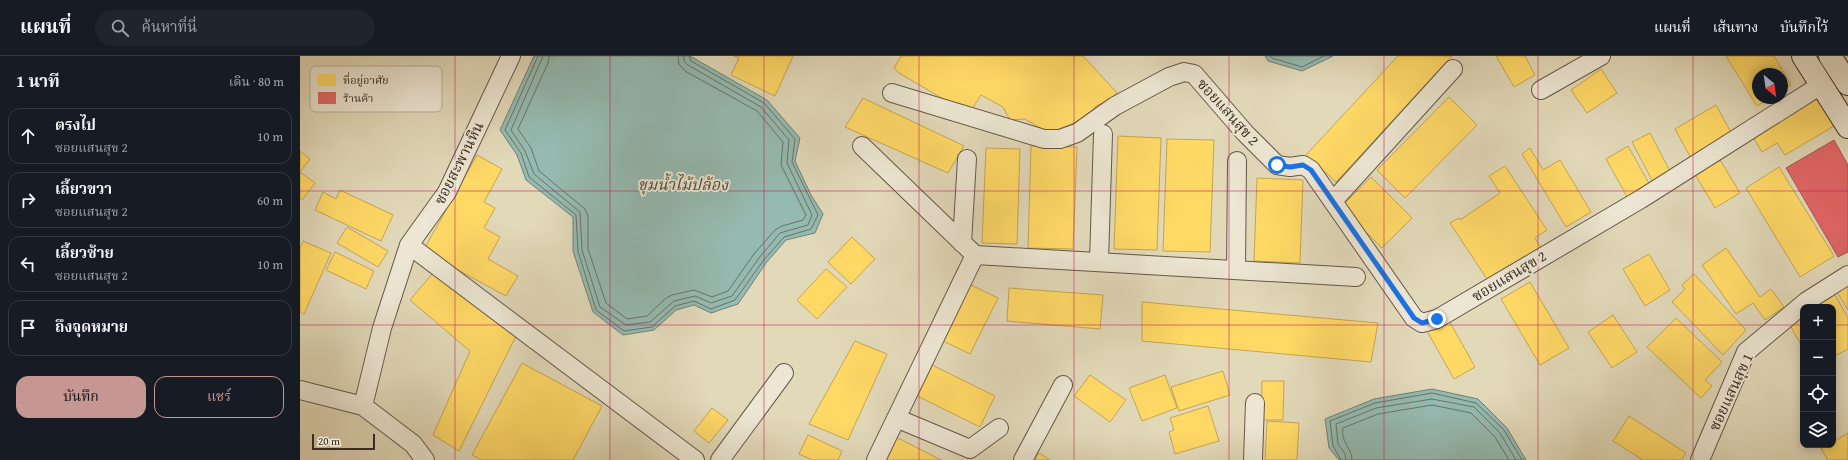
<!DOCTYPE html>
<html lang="th">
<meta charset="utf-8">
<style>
:root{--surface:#171b24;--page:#20242c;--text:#f1f3f6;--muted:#9ea1a6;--line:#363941;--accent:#c59692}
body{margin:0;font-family:"Gentium Book Plus","Noto Serif Thai",serif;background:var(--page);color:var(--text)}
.controls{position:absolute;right:12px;bottom:12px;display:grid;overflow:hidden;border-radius:8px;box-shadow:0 2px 10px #0003}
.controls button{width:36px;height:36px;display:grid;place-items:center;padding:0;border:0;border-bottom:1px solid var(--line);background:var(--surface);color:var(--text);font:20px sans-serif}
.compass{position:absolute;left:1452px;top:12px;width:36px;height:36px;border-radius:50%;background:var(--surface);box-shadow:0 2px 10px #0003;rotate:151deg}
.scale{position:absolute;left:12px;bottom:10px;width:63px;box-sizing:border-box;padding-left:4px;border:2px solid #3b2c23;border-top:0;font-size:11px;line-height:14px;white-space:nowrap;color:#3b2c23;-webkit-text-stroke:3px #ece6d2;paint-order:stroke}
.stop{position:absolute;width:12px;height:12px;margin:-9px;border:3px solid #1a73e8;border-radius:50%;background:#fff}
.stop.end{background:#1a73e8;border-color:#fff;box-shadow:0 1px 4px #0008}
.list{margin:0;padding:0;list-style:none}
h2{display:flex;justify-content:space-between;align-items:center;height:52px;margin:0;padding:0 16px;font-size:17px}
h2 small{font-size:13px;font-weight:400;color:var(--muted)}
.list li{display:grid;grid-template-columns:26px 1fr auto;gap:12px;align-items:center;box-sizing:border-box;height:56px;margin:0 8px 8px;padding:0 8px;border:1px solid var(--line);border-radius:12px}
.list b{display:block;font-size:15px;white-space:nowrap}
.list p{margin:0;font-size:13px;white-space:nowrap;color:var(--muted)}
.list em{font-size:13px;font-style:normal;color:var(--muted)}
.actions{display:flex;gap:8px;padding:12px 16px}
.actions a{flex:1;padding:9px 0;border:1px solid var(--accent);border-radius:12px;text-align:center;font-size:14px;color:var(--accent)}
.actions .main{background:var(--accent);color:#111}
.icon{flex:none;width:22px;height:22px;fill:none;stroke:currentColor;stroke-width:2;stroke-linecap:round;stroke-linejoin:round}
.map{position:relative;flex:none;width:1548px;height:404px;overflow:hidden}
header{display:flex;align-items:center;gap:24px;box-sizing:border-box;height:56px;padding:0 20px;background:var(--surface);border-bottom:1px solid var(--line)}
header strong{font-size:19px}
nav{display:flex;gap:22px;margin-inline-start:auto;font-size:14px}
.search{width:280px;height:36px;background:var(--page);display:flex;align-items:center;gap:10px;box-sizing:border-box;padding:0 14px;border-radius:22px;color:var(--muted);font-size:15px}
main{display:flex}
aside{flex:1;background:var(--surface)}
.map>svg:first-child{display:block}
</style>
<header>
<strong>แผนที่</strong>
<div class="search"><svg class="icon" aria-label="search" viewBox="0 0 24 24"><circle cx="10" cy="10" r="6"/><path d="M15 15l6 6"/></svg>ค้นหาที่นี่</div>
<nav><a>แผนที่</a><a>เส้นทาง</a><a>บันทึกไว้</a></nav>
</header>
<main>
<aside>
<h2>1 นาที<small>เดิน · 80 m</small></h2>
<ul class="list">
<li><svg class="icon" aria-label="ahead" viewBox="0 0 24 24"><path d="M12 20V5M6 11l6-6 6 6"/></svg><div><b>ตรงไป</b><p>ซอยแสนสุข 2</p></div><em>10 m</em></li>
<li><svg class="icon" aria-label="right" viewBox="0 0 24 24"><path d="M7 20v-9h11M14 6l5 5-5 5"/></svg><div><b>เลี้ยวขวา</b><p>ซอยแสนสุข 2</p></div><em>60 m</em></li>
<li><svg class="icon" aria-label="left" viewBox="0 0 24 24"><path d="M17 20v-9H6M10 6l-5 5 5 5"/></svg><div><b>เลี้ยวซ้าย</b><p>ซอยแสนสุข 2</p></div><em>10 m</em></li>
<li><svg class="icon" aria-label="arrive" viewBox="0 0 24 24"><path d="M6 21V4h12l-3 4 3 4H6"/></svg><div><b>ถึงจุดหมาย</b></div></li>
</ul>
<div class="actions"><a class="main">บันทึก</a><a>แชร์</a></div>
</aside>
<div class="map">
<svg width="1548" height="404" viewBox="0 0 1548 404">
<rect width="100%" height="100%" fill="#e2d9b9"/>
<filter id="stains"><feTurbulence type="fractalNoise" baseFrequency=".005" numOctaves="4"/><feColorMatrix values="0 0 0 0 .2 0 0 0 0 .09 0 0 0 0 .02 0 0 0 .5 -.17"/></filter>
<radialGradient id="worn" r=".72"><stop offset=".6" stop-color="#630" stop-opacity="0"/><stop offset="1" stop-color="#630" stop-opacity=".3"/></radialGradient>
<!-- water -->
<path fill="#95bab0" stroke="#718178" d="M234,0H390L467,44L500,82L495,105L511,139L523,158L515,177L486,184L466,207L438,248L411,257L394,249L376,254L354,274L323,279L293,256L273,195V161L226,124L217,99L200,74Z
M965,0H1033L1002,15L968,5Z
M1132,333L1178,343L1207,372L1226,404H1039L1029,392L1025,363L1074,343Z"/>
<!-- homes -->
<path fill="#ffd966" stroke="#c4a552" d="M434,0H493L475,40L431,19L439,2Z
M601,0H783L817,37L808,45L796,50L786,62L749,77L725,63L710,64L703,51L681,39L669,58L599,17L594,12Z
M1098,0H1152L1036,126L1006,99Z
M1196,0H1225L1235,19L1214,31Z
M1426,0H1474L1491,29L1482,34V18H1458V42H1469L1457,50Z
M1301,13L1317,37L1287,57L1271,34Z
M1149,41L1177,69L1105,142L1077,114Z
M1516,41L1534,70L1485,99L1477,87L1462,96L1452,79Z
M563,42L664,90L648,117L545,71Z
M1416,49L1433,80L1392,104L1375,73Z
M1350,77L1372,119L1354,128L1332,86Z
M818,80L861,82L857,194L814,193Z
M867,83L914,84L910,196L863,195Z
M731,90L777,91L773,193L728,192Z
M1328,90L1351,131L1329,144L1306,103Z
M686,92L720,93L717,188L682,187Z
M1230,92L1243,114L1260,104L1291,156L1266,171L1222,98Z
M0,95L10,103L0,116L15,127L2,144L0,142Z
M177,99L202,113L184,146L195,152L184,172L200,181L188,203L218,220L206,240L123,195Z
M1419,102L1440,137L1415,152L1394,117Z
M1205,110L1247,174L1235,182L1241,192L1189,226L1150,167L1159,162L1160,164L1200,137L1189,120Z
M1479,111L1534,200L1500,221L1446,132Z
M1071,121L1112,162L1082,192L1041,151Z
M957,122L1003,124L1000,207L954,205Z
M40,134L93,159L81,185L15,154L23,136L36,143Z
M47,171L88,195L78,211L37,187Z
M552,181L575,203L551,228L528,206Z
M3,185L31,197L4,258L0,256V192Z
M1426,192L1460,241L1471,233L1484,251L1465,264L1453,247L1436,258L1402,209Z
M35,196L74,215L66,233L26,214Z
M1349,198L1370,234L1345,250L1323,213Z
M526,213L547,231L517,263L497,244Z
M132,218L216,280L159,395L133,379L170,295L110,244Z
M1394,218L1446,274L1423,299L1372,246L1385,233L1382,229Z
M1230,226L1269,292L1240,309L1201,243Z
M667,227L698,242L670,298L639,283Z
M1548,229V254L1537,236Z
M709,232L803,239L800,273L707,265Z
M1535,239L1548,262V293L1533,301V251H1515Z
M842,246L1078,267L1071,306L842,285Z
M1503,258V292L1488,266Z
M1313,259L1337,296L1312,312L1288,276Z
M1376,262L1422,306L1405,324L1412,330L1401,342L1347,291Z
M1148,263L1175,311L1154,323L1127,275Z
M555,285L587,298L548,384L509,368Z
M222,307L302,350L273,404H182L172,399Z
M630,308L695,340L680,371L615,339Z
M923,315L930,339L879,355L871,331Z
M790,319L826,344L810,366L774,340Z
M865,319L877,352L842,365L829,332Z
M962,325H984L983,364H961Z
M908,350L919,385L875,398L869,376L874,374L870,362Z
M412,352L428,364L409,387L394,375Z
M1329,360L1386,397L1381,404H1343L1313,385Z
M967,365L999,367L997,404H965Z
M1548,377V404H1528L1521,393L1528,389H1533V386Z
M508,379L542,395L538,404H512L499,398Z
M594,380L641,404H581Z
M739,397L750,404H735Z"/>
<!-- shops -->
<path fill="#e06666" stroke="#ae5552" d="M1534,84L1548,109V196L1538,201L1486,112Z"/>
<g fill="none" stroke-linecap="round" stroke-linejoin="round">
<!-- shore -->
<path stroke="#68736a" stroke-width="1" d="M238,0L205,74L221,97L229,121L276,159L278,195L296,254L324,275L352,271L375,250L394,245L411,253L435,244L463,205L484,181L511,173L518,159L492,106L495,83L464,47L391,5L389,0
M243,0L211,74L225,95L234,118L280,156L282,194L300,251L326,269L350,266L374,245L395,240L411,247L432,240L459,202L480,177L508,169L512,159L487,107L489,84L461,51L388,9L384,5V0
M249,0L248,7L218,73L231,92L239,115L285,153L288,160V193L306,247L327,263L347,260L366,242L372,239L394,234L412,241L428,235L454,198L475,174L482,170L503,164L506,159L481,109L483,86L457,55L385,15L379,8L378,0
M970,0L972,2L1002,11L1024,0
M1041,404L1033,390L1030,365L1075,347L1132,337L1176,347L1204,374L1222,404
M1046,404L1045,398L1038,388L1036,368L1076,352L1132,343L1174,351L1200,377L1216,404
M1052,404C1052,392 1040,385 1043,372L1078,358L1132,349L1171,357L1195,381L1209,404"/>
<defs>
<path id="street" d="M1241,34L1301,0
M592,37L744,83H760L777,77L815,50L869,21L884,16L894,18L945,77L977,109L990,111L1003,109L1011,114L1114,262L1122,267L1137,263L1341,143L1521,29
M562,90L675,199L1056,221
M1033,145L1153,13
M662,187L667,103
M109,189L395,404
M799,206L803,78
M936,214L937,105
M0,334L63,350L113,388L125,404
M63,350L82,272L109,189L147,136L211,0
M596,362L670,393L699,372
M420,404L484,317
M576,404L675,199
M723,404L763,329
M953,404L955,347
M1400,404L1446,296L1507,245L1548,219"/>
<path id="secondary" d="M1503,0L1548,71
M1530,0L1548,28"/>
</defs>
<!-- street casing -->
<use href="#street" stroke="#655748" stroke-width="20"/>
<!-- secondary casing -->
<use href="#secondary" stroke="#3b2c23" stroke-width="24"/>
<!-- street -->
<use href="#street" stroke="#ece6d2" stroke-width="18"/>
<!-- secondary -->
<use href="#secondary" stroke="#ece6d2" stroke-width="22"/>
</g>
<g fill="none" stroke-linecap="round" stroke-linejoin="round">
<!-- route -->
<path stroke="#1a73e8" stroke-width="5" d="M977,109L990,111L1003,109L1011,114L1114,262L1122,267L1137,263"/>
</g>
<!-- grid -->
<path fill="none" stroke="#c2185b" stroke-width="1" stroke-opacity="0.55" d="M155,0V404M310,0V404M464,0V404M619,0V404M774,0V404M929,0V404M1084,0V404M1238,0V404M1393,0V404M0,135H1548M0,269H1503M1533,269H1548"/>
<g text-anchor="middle" stroke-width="4" stroke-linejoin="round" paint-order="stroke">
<!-- street labels -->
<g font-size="15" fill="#3b2c23" stroke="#ece6d2">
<text transform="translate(928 56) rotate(48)" y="5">ซอยแสนสุข 2</text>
<text transform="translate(159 107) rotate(-63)" y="5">ซอยสะพานหิน</text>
<text transform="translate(1209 220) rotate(-31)" y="5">ซอยแสนสุข 2</text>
<text transform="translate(1431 336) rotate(-65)" y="5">ซอยแสนสุข 1</text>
</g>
<!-- water labels -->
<g font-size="16" font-style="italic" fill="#4d483f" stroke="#ece6d2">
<text x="383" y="134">ขุมน้ำไม้ปล้อง</text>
</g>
</g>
<!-- legend -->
<rect x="10" y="10" width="132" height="46" rx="6" fill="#ece6d2" stroke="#b7ae9e" stroke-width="1"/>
<rect x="18" y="18" width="18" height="12" fill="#ffd966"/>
<rect x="18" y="36" width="18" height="12" fill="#e06666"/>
<g font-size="11" fill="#3b2c23">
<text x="43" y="28">ที่อยู่อาศัย</text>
<text x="43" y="46">ร้านค้า</text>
</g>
<rect width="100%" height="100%" filter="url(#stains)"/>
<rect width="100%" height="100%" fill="url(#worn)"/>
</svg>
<div class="controls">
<button>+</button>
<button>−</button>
<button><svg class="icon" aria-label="locate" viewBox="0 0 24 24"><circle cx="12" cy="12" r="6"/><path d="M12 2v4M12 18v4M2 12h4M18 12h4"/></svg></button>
<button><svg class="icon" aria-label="layers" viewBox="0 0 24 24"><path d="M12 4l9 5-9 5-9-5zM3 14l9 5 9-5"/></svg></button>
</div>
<svg class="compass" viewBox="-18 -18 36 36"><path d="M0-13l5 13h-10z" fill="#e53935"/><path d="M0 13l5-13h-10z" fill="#9ea1a6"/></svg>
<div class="scale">20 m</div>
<div class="stop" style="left:977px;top:109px"></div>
<div class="stop end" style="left:1137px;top:263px"></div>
</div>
</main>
